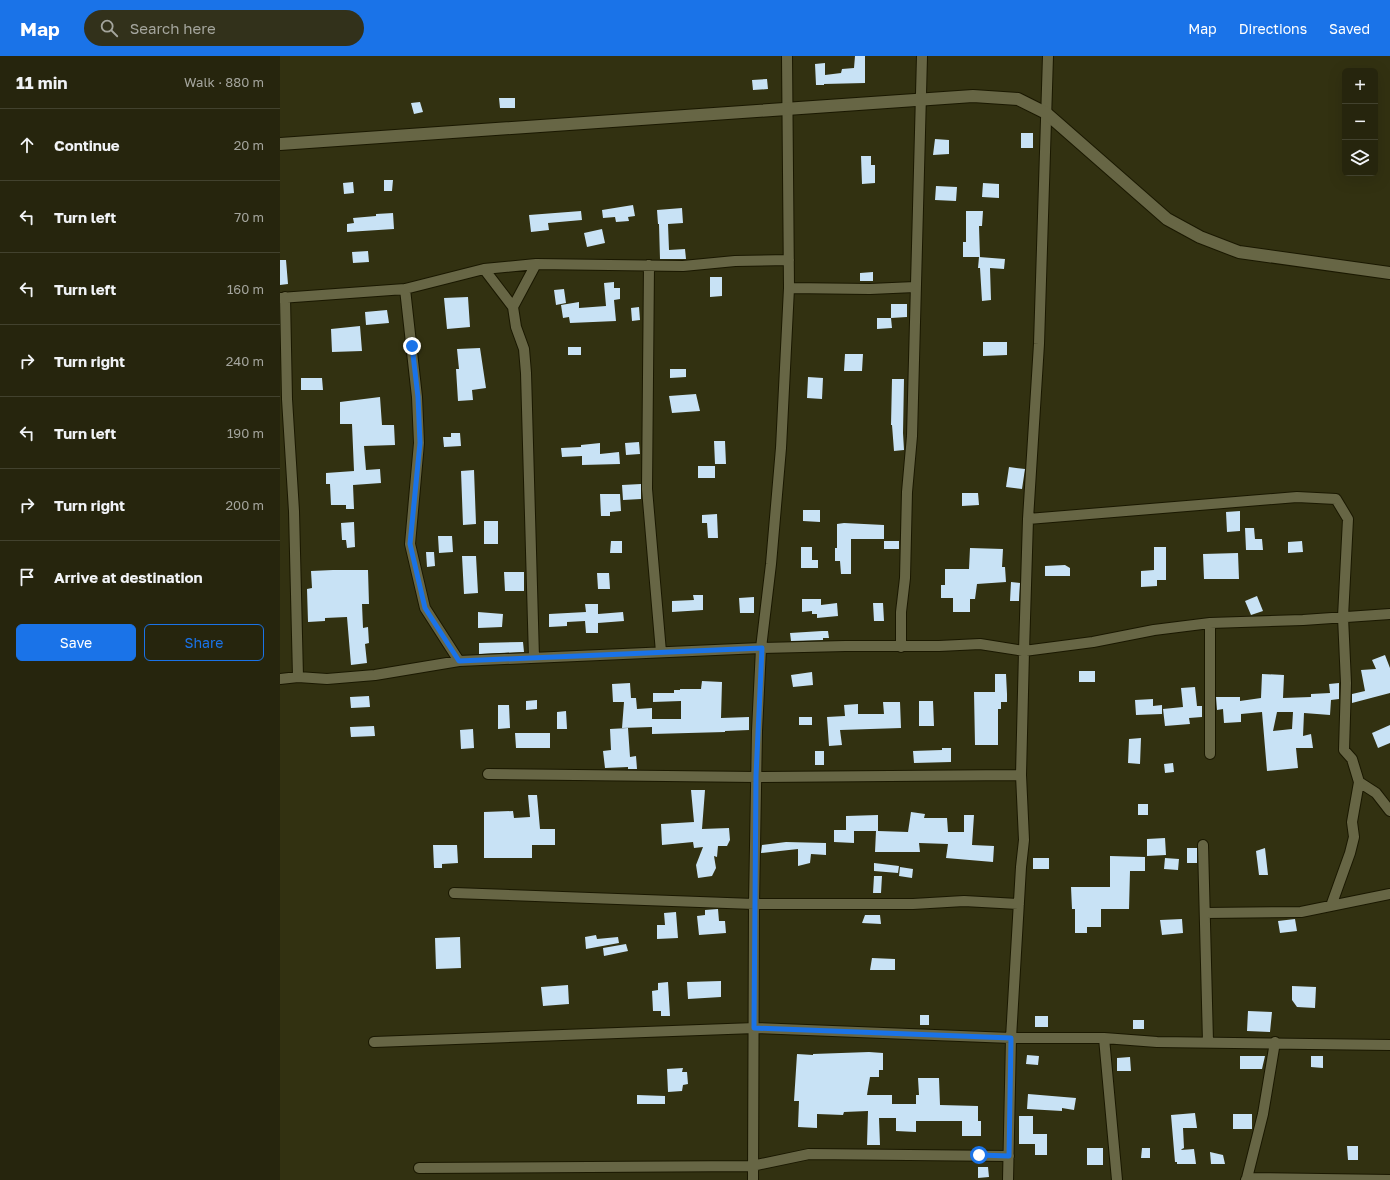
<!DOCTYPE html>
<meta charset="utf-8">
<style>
:root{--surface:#26250d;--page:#32311b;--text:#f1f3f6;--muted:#a4a59d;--line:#42422e;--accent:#1a73e8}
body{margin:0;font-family:"Golos Text",sans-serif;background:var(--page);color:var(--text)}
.controls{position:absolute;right:12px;top:12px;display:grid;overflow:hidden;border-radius:6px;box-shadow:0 4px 16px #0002}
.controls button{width:36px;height:36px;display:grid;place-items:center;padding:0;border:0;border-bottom:1px solid var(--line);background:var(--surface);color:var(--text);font:20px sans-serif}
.stop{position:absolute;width:12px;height:12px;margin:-9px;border:3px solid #1a73e8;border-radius:50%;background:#fff}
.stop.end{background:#1a73e8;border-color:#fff;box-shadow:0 1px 4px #0008}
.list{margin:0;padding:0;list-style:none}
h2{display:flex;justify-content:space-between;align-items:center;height:52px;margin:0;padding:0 16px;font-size:17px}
h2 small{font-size:13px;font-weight:400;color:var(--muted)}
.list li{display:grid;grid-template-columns:26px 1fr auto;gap:12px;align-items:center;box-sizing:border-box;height:72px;padding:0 16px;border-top:1px solid var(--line)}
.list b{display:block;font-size:15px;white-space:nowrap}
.list em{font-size:13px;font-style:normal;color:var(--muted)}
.actions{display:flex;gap:8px;padding:12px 16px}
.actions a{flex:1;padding:9px 0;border:1px solid var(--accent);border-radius:6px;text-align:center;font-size:14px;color:var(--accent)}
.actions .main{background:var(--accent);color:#fff}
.icon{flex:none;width:22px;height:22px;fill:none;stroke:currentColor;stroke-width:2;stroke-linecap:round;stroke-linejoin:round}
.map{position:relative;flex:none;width:1110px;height:1124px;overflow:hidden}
header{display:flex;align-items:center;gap:24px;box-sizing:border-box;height:56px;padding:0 20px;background:var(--accent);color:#fff}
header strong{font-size:19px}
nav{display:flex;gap:22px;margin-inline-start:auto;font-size:14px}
.search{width:280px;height:36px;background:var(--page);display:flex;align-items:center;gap:10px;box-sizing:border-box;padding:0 14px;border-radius:22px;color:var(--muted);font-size:15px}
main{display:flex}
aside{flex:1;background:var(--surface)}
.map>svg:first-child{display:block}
</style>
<header>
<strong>Map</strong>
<div class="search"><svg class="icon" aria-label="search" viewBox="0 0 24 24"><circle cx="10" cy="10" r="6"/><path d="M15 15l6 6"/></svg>Search here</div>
<nav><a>Map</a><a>Directions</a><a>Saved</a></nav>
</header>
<main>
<aside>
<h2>11 min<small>Walk · 880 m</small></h2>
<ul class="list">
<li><svg class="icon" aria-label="ahead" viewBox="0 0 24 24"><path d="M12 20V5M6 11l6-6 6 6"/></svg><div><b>Continue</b></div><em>20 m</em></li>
<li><svg class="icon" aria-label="left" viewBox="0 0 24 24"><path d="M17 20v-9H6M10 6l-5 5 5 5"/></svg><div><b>Turn left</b></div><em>70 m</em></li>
<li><svg class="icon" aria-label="left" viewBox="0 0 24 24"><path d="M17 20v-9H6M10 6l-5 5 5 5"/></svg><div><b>Turn left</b></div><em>160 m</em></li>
<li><svg class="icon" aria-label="right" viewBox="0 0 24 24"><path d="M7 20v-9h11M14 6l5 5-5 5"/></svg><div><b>Turn right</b></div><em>240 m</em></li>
<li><svg class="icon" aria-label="left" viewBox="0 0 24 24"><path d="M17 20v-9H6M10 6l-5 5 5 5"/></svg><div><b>Turn left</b></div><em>190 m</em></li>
<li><svg class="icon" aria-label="right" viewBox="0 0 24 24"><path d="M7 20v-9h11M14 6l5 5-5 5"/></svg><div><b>Turn right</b></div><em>200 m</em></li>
<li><svg class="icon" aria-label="arrive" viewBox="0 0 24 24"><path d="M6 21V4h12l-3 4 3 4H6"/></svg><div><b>Arrive at destination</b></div></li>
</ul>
<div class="actions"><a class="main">Save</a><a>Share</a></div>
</aside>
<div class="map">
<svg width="1110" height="1124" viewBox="0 0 1110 1124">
<rect width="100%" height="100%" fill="#323111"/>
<!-- building -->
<path fill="#c8e2f5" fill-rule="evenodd" d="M575,0H585V27L544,28V29H536L535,8L545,7V19L561,17L562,13L574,12Z
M487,23L488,33L473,34L472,24Z
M219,42H235V52H220Z
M140,46L143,56L134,58L131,47Z
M741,77H753V92H741Z
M655,83L669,84V98L653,99Z
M581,100H591V109H595V127L582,128Z
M104,124H113L112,135H104Z
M73,126L74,137L64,138L63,127Z
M703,127L719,128V142L702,141Z
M656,130L677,131L676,145L655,144Z
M353,149L355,160L348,161L349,165L336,166L335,161L323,162L322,154Z
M402,152L403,167L388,168L389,194L405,193L406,203H380L379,168H378L377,154Z
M301,155L302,164L268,167L269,174L251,176L249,159Z
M686,155H703L702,170H699L700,201H683V186H686Z
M113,157L114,173L67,176V168L74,167L73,162L96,160V158Z
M322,173L325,187L307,191L304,177Z
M88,195L89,206L73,207L72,196Z
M699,201L725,203L724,213L710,212L711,244L702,245L700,212H698Z
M0,204H6L8,228L0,229Z
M593,216V225H580V217Z
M430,221H442V240L430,241Z
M334,226V232H340V243L334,244L336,265L290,267L289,261L283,262L281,249L299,246V252L326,250L324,227Z
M284,233L286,247L276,249L274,234Z
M188,241L190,271L167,273L164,242Z
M611,248H627V261L611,262Z
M359,251L360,264L352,265L351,252Z
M107,254L109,267L86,269L85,256Z
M597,262H611L612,272L597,273Z
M80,270L82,295L52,296L51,273Z
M703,286H727V299L703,300Z
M288,291H301V299H288Z
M200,292L206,332L192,334L193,344L178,345L176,313H179L177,293Z
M565,298H583L582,315H564Z
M390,313H406V321L390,322Z
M528,321L543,322L542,343L527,342Z
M21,322H42L43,334H21Z
M612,323H624L623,377L624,394L614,395L612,369H611Z
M416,338L420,355L392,357L389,340Z
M100,341L102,369H114L115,389L84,390L86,414L100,413L101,427L73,429L74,453H66V449H51L50,428H46V417L74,415L72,368H60V346Z
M171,377H180L181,390L164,391L163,381H171Z
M434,385H445L446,408H435Z
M359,386L360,398L346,399L345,387Z
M320,387V398L339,396L340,408L302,409V400L282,401L281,392L301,391V389Z
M418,410H435V422H418Z
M729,411L745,413L742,433L726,431Z
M194,414L196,468L183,469L181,415Z
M361,428V443L343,444L342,429Z
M682,437H698L699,449L682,450Z
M320,438H340L341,455L330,456V460H321Z
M523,454H540V466L523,465Z
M960,455V475L947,476L946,456Z
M437,458L438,482H428L427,467H422V459Z
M204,465H218V488H204Z
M74,466L75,491L67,492L66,484H62L61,467Z
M564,467L604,469V483H571V518H561L560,505H555V492H557V468Z
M965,472H974L975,483H982L983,494H966Z
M158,480H172L173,496L159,497Z
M331,485H342V497H330Z
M604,485H619V493H604Z
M1022,485L1023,496L1008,497V486Z
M521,491H532V504H538V512H521Z
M874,491H886V524H877V530L861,531V515L874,514Z
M690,492L723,493L722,511H725L726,526L697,528L695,543H690V556H673V542H661V529H665V513H689Z
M146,496H154L155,510L147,511Z
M958,497L959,523H924L923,498Z
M182,500H196L198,537L184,538Z
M785,509L790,512V520H765V510Z
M53,514H88L89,548H82L83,572L88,571L89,587L85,588L87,607L71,609L67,561L45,562V565L28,566L27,533L32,532L31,515Z
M224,516H244V535H225Z
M317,517H329L330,533H318Z
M731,526L740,527L739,545H730Z
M413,539H423V554L392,556V545L414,544Z
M977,540L983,555L971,559L965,545Z
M474,541V557H460L459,542Z
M522,543H541V549L557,547L558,560L537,562V558H532V555L522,556Z
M593,547H603L604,565H594Z
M305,548H318V558L343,556L344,565L318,567V577H306L305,565L287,566V570L269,571V558L306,556Z
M198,556L223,558L222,571L198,572Z
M542,575H548L549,582H543V584L511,585L510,577Z
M243,586L244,596L199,598V587Z
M1105,599L1110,612V637L1072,647V638L1085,635L1081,614L1096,613L1092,604Z
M799,615H815V626H799Z
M532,616L533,629L513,631L511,619Z
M715,618H726L727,638V646H721V653H718V689H695L694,636H715Z
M982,618L1004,619L1003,642L1031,641V638L1050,637L1049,628L1059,627V643L1051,644L1050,659L1024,657L1023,680L1031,678L1033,692H1016L1018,712L987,715L982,656L961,658V666L944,667L943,653L937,654L936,641H960V645L981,642ZM997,656H1013L1012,673L993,675Z
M422,625L442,626L441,662L469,661V674L445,675V676L372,678V671L342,672L344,646H333L332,628L350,627L351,642H356L357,653L372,652V663H401V645L373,646V637H394V634H400V633H421Z
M915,631L917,650H922V661L909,662L910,668L885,670L883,653L903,651L901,632Z
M89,640L90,651L71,652L70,641Z
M873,643V650L882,649V658L856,659L855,644Z
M257,644V653L246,654V645Z
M639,645H653L654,670H639Z
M603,646H620L621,672L560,674L562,689L549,690L547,661L565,660L564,649L578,648V658H604Z
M218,649H229L230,672L218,673Z
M286,655L287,673H277V656Z
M519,661H532V669H519Z
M1110,669V687L1098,692L1092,677Z
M94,670L95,680L71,681L70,671Z
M348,672L350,701L356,700L357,713H348V711L325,712L323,695L331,694L330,673Z
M193,673L194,692L181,693L180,674Z
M235,677H270V692H236Z
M861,682L860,708L848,707L849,683Z
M662,692H671V706L634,707L633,695L662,694Z
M535,695H544V709H535Z
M893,707L894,716L885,717L884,708Z
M411,734H425L422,773L449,772L450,784L447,790H438L437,801L434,800L436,812L432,820L418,822L416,809L423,791L414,792L413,786L382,789L381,768L414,766Z
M248,739H257L260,773H275V789H252V802H204V756L233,755L234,762L250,761Z
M858,748H868V759H858Z
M631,756L645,758L644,762H667L668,776H684V759H694L692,789L714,790L713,806L666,802L668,788L639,787L640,796H595L596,775H574V787L554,786V774H566V760L598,759V775L628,776Z
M885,782L886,799L867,800V783Z
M506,786L546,787V799L531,798L530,807L518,810V793L481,797L482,789Z
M153,789H177L178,807L162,808V812H154Z
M907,792H917V807H907Z
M985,792L988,819H979L976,795Z
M830,800L865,801V815H850L849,853H821V871H807V877H795V853H792L791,831H830Z
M753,802H769V813H753Z
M885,802L899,803L898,814L884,813Z
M594,807L619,810L618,817L594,815Z
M620,811L633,813L632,822L619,820Z
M594,820H602L601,837H593Z
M438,853L439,865H445L446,877L419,879L417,860L425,859V854Z
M396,856L398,882L377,883V869H385L384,857Z
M585,859H600L601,868L582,867Z
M902,863L903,877L882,879L880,864Z
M1015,863L1017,875L1000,877L998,865Z
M316,879L317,883L338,881L339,887L306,893L305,881Z
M180,881L181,912L156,913L155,882Z
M346,888L348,895L324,900L323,892Z
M592,902L615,903V914H590Z
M441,925V941L408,943L407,926Z
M388,926L390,960H381V955H373L372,935L378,934V927Z
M288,929L289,948L263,950L261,931Z
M1012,930L1036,931L1035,952L1017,951L1012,944Z
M968,955L992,956L990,976L967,975Z
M640,959H649V969H640Z
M755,960H768V971H755Z
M853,964H864V973H853Z
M589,996L603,997V1014H599V1021H590L587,1039H612V1048H636V1039H639L638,1022H659L660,1049L698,1050V1065H701V1080H682V1065H636V1076L616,1075V1062H599L600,1089H587L588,1055L564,1056L563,1059L537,1058V1072L518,1071L519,1045H514L517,998L533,999V998Z
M747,999L759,1000L758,1009L746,1008Z
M960,1000H985L982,1013H960Z
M1031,1000H1043V1012L1031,1011Z
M850,1001L851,1015H837V1002Z
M403,1012L402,1016H407L408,1028L403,1029L402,1035L388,1036L387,1013Z
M748,1038L796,1042L794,1054L782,1052V1055L747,1053Z
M357,1039L385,1040V1048H357Z
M915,1057L917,1072H903L904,1092L902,1093L901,1094L914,1093L916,1108H897V1106H895L891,1059Z
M953,1058H972V1073H953Z
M739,1060H753V1078H767V1099H755V1088H739Z
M1067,1090H1078V1104H1068Z
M807,1092H823V1109H807Z
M862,1092H870V1102H861Z
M930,1096L943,1099L945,1108H931Z
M698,1111H708L709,1121L698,1122Z"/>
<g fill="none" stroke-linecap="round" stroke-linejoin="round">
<defs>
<path id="street" d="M369,209L367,433L381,596
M204,213L233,251
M509,232L590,233L635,231
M125,233L137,341L139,387L130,488L145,552L179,605
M5,241L7,343L14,455L18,621
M0,242L125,233L204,213L256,208L403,210L455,205L509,204
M748,463L759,288L768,0
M930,567V698
M621,591V556L625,522L627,436L632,380L642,0
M254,602L246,317L244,293L236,271L233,251L256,208
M0,623L18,621L47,623L95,619L179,605L481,592L565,590H659L700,588L744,595L748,463L1017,441L1056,443L1068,463L1063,561L1066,627L1064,694L1072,703L1079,726L1072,766L1074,781L1070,797L1051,850
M208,718L476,721L741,719
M1079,726L1096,737L1110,755
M923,789L928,986
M174,837L474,848H633L684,845L739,848
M925,857L1021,856L1110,838
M824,982L837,1124
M94,986L475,972L731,982H824L877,986L1110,989
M139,1112L472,1110L529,1098L729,1100
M967,1122L1110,1124
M473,1124L474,848L477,675L481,592L491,508L501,392L509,232L507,0
M728,1124L731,982L741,811L744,784L741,719L744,595L813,586L874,574L930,567L1023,564L1110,558
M966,1124L967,1122L983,1058L995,986"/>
<path id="secondary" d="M0,88L693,40L738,43L766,57L887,163L920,181L959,196L1110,217"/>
</defs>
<!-- street casing -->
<use href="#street" stroke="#1a1800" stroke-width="12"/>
<!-- secondary casing -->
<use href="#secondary" stroke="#1a1800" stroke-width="14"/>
<!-- street -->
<use href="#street" stroke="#676645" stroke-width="10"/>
<!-- secondary -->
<use href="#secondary" stroke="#676645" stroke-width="12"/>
</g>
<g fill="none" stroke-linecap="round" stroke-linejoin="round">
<!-- route -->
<path stroke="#1a73e8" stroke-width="5" d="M132,290L138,341L140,387L130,488L145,552L179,605L482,592L476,720L474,972L731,982L729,1100L699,1099"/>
</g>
</svg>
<div class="controls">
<button>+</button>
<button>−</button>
<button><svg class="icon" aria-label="layers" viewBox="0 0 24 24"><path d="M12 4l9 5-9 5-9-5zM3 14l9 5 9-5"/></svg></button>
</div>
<div class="stop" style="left:699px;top:1099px"></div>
<div class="stop end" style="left:132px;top:290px"></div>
</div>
</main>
